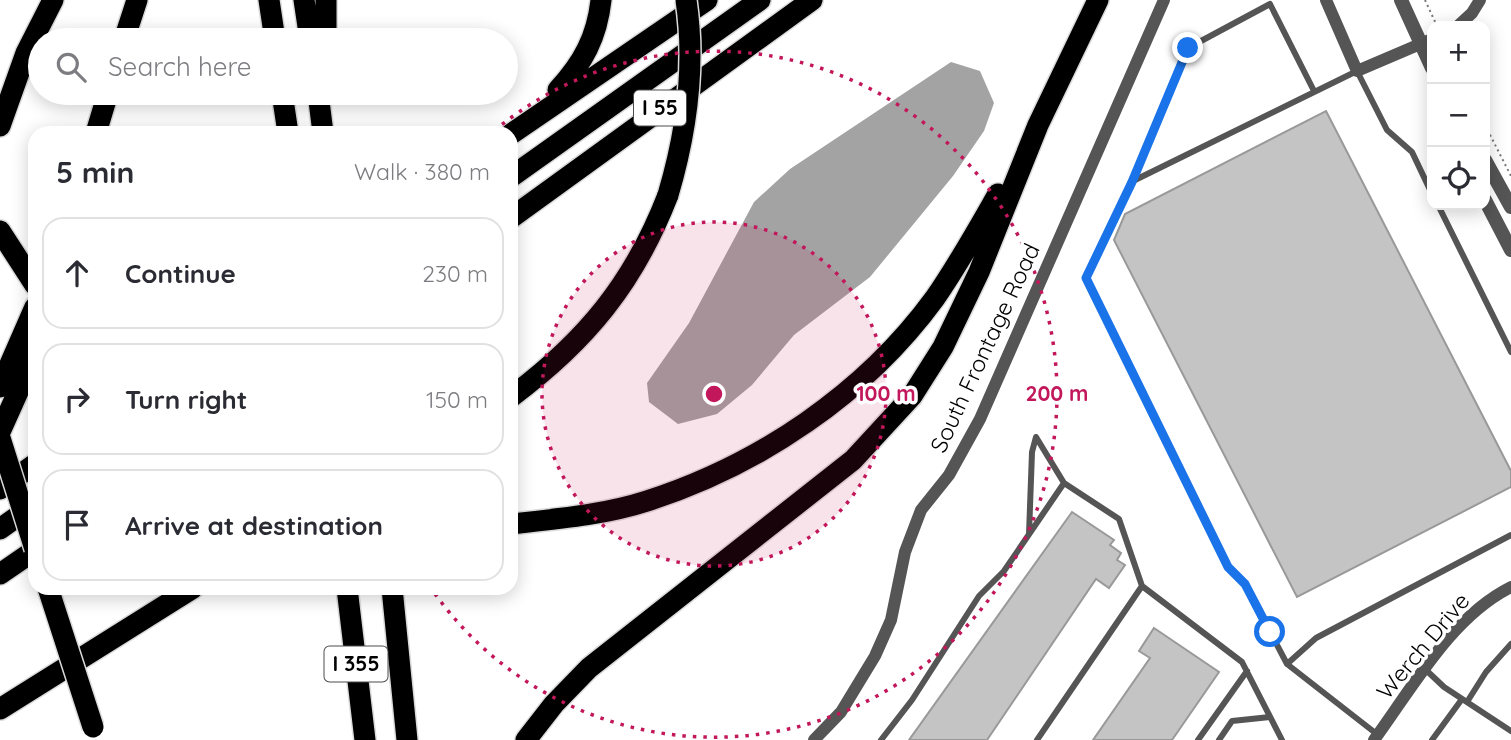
<!DOCTYPE html>
<meta charset="utf-8">
<style>
:root{--surface:#fff;--page:#f7f7f7;--text:#2b2b33;--muted:#7c7c81;--line:#e1e1e2}
body{margin:0;font-family:Quicksand,sans-serif;background:var(--page);color:var(--text)}
.controls{position:absolute;right:21px;top:21px;display:grid;overflow:hidden;border-radius:14px;box-shadow:0 4px 18px #0003}
.controls button{width:63px;height:63px;display:grid;place-items:center;padding:0;border:0;border-bottom:2px solid var(--line);background:var(--surface);color:var(--text);font:35px sans-serif}
.stop{position:absolute;width:21px;height:21px;margin:-16px;border:5px solid #1a73e8;border-radius:50%;background:#fff}
.stop.end{background:#1a73e8;border-color:#fff;box-shadow:0 2px 7px #0008}
.list{margin:0;padding:0;list-style:none}
h2{display:flex;justify-content:space-between;align-items:center;height:91px;margin:0;padding:0 28px;font-size:30px}
h2 small{font-size:23px;font-weight:400;color:var(--muted)}
.list li{display:grid;grid-template-columns:46px 1fr auto;gap:21px;align-items:center;box-sizing:border-box;height:112px;margin:0 14px 14px;padding:0 14px;border:2px solid var(--line);border-radius:21px}
.list b{display:block;font-size:26px;white-space:nowrap}
.list em{font-size:23px;font-style:normal;color:var(--muted)}
.icon{flex:none;width:38px;height:38px;fill:none;stroke:currentColor;stroke-width:2;stroke-linecap:round;stroke-linejoin:round}
.map{position:relative;flex:none;width:1511px;height:740px;overflow:hidden}
.search{position:absolute;background:var(--surface);box-shadow:0 4px 18px #0003;left:28px;top:28px;width:490px;height:77px;display:flex;align-items:center;gap:18px;box-sizing:border-box;padding:0 24px;border-radius:38px;color:var(--muted);font-size:26px}
.panel{position:absolute;background:var(--surface);box-shadow:0 4px 18px #0003;left:28px;top:126px;width:490px;height:469px;border-radius:21px}
.map>svg:first-child{display:block}
</style>
<div class="map">
<svg width="1511" height="740" viewBox="0 0 1511 740">
<rect width="100%" height="100%" fill="#fff"/>
<!-- water -->
<path fill="#a3a3a3" d="M951,62L980,71L994,103L984,131L953,176L870,277L794,335L752,385L717,414L678,424L649,402L647,383L689,323L754,202L790,169Z"/>
<!-- building -->
<path fill="#c4c4c4" stroke="#999" stroke-width="2" d="M1326,111L1511,471V487L1297,597L1114,240L1125,214Z
M1072,512L1114,540L1110,545L1121,553L1117,560L1125,565L1109,588L1096,579L987,740H909Z
M1154,628L1219,672L1172,740H1093L1150,658L1139,651Z"/>
<g fill="none" stroke-linecap="round" stroke-linejoin="round">
<defs>
<path id="motorway" d="M269,0L275,40
M304,0L310,40
M326,0V40
M124,40L137,0
M558,90C583,63 597,37 601,0
M282,93L288,133
M318,93L323,133
M0,126L26,53L53,0
M96,133L108,93
M511,134L707,0
M511,177L760,0
M511,218L812,0
M0,231L35,285
M0,387L35,307
M511,397C586,341 634,283 668,195
M0,432L35,354
M0,489L35,464
M511,524C556,519 604,515 647,501C759,465 865,394 935,298C958,265 978,229 998,194
M0,529L35,504
M0,574L35,550
M347,588L365,740
M392,588L407,740
M0,709L193,588
M526,740L554,704L589,668L853,460L912,396L943,347L979,272L1038,125L1098,0"/>
</defs>
<!-- motorway casing -->
<use href="#motorway" stroke="#dbdbdb" stroke-width="24"/>
<!-- path -->
<path stroke="#777" stroke-width="2" stroke-dasharray="2 3.5" stroke-linecap="butt" d="M1425,0L1437,26
M1485,125L1511,176"/>
<!-- service -->
<path stroke="#555" stroke-width="6" d="M1132,181L1188,48L1270,4L1314,91
M1438,205L1511,352
M1029,534L1032,452L1036,437L1064,483
M1287,664L1316,638L1511,535
M1426,670L1444,687L1511,731
M1467,702L1486,672L1511,644
M1378,735L1287,664L1245,584L1228,567L1086,278L1131,182L1357,71L1387,130L1412,152L1432,194
M881,740L912,700L979,596L1004,571L1064,483L1119,519L1142,586
M1037,740L1142,586L1242,662L1282,740
M1198,740L1247,671
M1219,740L1232,721L1270,717
M1432,740L1462,699"/>
<!-- minor -->
<path stroke="#555" stroke-width="12" d="M1326,0L1357,71L1432,39
M1458,26L1472,13L1480,0
M814,740L841,712L875,656L891,620L905,552L921,510L949,475L980,419L1164,0
M1374,740C1413,687 1451,617 1511,587"/>
<!-- tertiary -->
<path stroke="#555" stroke-width="14" d="M1401,0L1432,68
M1485,160L1511,207
M1485,200L1511,250"/>
<!-- motorway -->
<use href="#motorway" stroke="#000" stroke-width="21"/>
<defs>
<path id="motorway-bridge" d="M668,195C687,131 696,67 686,0
M0,438L35,549
M48,588L93,727"/>
</defs>
<!-- motorway-bridge casing -->
<use href="#motorway-bridge" stroke="#dbdbdb" stroke-width="24" stroke-linecap="butt"/>
<!-- motorway-bridge -->
<use href="#motorway-bridge" stroke="#000" stroke-width="21"/>
</g>
<g fill="none" stroke-linecap="round" stroke-linejoin="round">
<!-- route -->
<path stroke="#1a73e8" stroke-width="9" d="M1188,48L1132,182L1086,278L1228,567L1245,584L1270,632"/>
</g>
<!-- distance rings -->
<circle cx="714" cy="394" r="172" fill="#c2185b" fill-opacity=".12"/>
<g fill="none" stroke="#c2185b" stroke-width="3.5" stroke-dasharray="3.5 7">
<circle cx="714" cy="394" r="172"/>
<path d="M494 131A343 343 0 1 1 431 588"/>
</g>
<g text-anchor="middle" stroke-width="7" stroke-linejoin="round" paint-order="stroke">
<!-- shield labels -->
<g fill="#fff" stroke="#4c4c4c" stroke-width="2">
<rect x="634" y="90.5" width="52" height="35" rx="5"/>
<rect x="324.5" y="646.5" width="63" height="35" rx="5"/>
</g>
<g font-size="21" font-weight="bold" fill="#000">
<text x="660" y="115">I 55</text>
<text x="356" y="671">I 355</text>
</g>
<!-- street labels -->
<g font-size="23" fill="#000" stroke="#fff">
<text transform="translate(985 348) rotate(-65)" y="8">South Frontage Road</text>
<text transform="translate(1423 646) rotate(-50)" y="8">Werch Drive</text>
</g>
</g>
<circle cx="714" cy="394" r="10" fill="#c2185b" stroke="#fff" stroke-width="3.5"/>
<g font-size="21" text-anchor="middle" font-weight="bold" fill="#c2185b" stroke="#fff" stroke-width="7" stroke-linejoin="round" paint-order="stroke">
<text x="886" y="401">100 m</text>
<text x="1057" y="401">200 m</text>
</g>
</svg>
<div class="controls">
<button>+</button>
<button>−</button>
<button><svg class="icon" aria-label="locate" viewBox="0 0 24 24"><circle cx="12" cy="12" r="6"/><path d="M12 2v4M12 18v4M2 12h4M18 12h4"/></svg></button>
</div>
<div class="stop" style="left:1270px;top:632px"></div>
<div class="stop end" style="left:1188px;top:48px"></div>
<div class="search"><svg class="icon" aria-label="search" viewBox="0 0 24 24"><circle cx="10" cy="10" r="6"/><path d="M15 15l6 6"/></svg>Search here</div>
<section class="panel">
<h2>5 min<small>Walk · 380 m</small></h2>
<ul class="list">
<li><svg class="icon" aria-label="ahead" viewBox="0 0 24 24"><path d="M12 20V5M6 11l6-6 6 6"/></svg><div><b>Continue</b></div><em>230 m</em></li>
<li><svg class="icon" aria-label="right" viewBox="0 0 24 24"><path d="M7 20v-9h11M14 6l5 5-5 5"/></svg><div><b>Turn right</b></div><em>150 m</em></li>
<li><svg class="icon" aria-label="arrive" viewBox="0 0 24 24"><path d="M6 21V4h12l-3 4 3 4H6"/></svg><div><b>Arrive at destination</b></div></li>
</ul>
</section>
</div>
